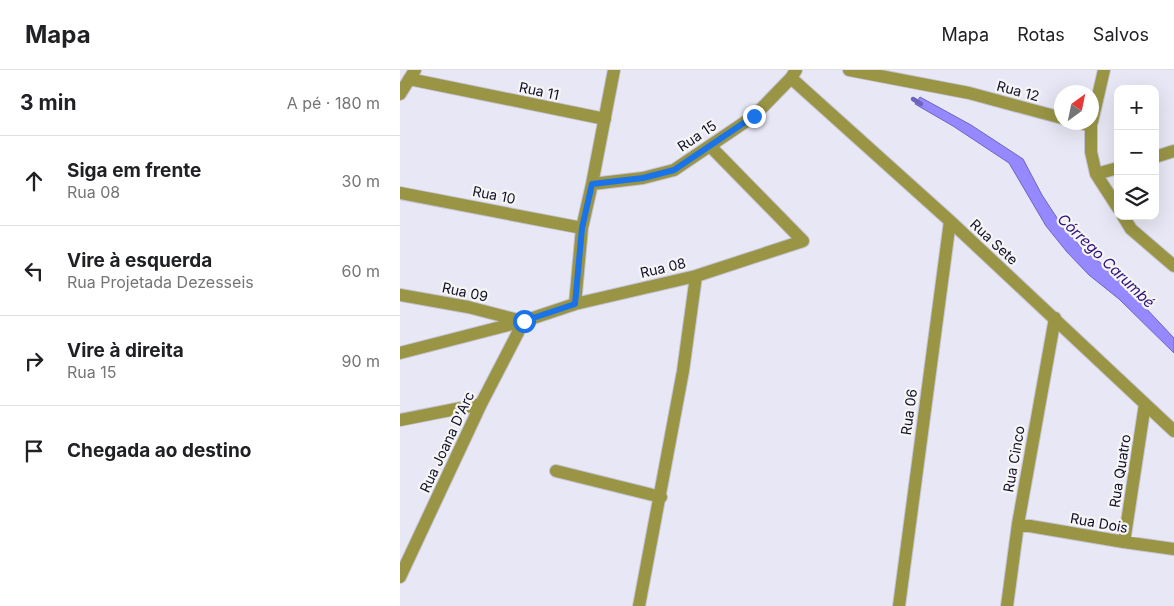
<!DOCTYPE html>
<html lang="pt">
<meta charset="utf-8">
<style>
:root{--surface:#fff;--page:#f6f6f6;--text:#202124;--muted:#757577;--line:#e0e0e0}
body{margin:0;font-family:Inter,sans-serif;background:var(--page);color:var(--text)}
.controls{position:absolute;right:15px;top:15px;display:grid;overflow:hidden;border-radius:10px;box-shadow:0 5px 20px #0002}
.controls button{width:45px;height:45px;display:grid;place-items:center;padding:0;border:0;border-bottom:1px solid var(--line);background:var(--surface);color:var(--text);font:25px sans-serif}
.compass{position:absolute;left:654px;top:15px;width:45px;height:45px;border-radius:50%;background:var(--surface);box-shadow:0 5px 20px #0002;rotate:33deg}
.stop{position:absolute;width:15px;height:15px;margin:-11px;border:4px solid #1a73e8;border-radius:50%;background:#fff}
.stop.end{background:#1a73e8;border-color:#fff;box-shadow:0 1px 5px #0008}
.list{margin:0;padding:0;list-style:none}
h2{display:flex;justify-content:space-between;align-items:center;height:65px;margin:0;padding:0 20px;font-size:21px}
h2 small{font-size:16px;font-weight:400;color:var(--muted)}
.list li{display:grid;grid-template-columns:32px 1fr auto;gap:15px;align-items:center;box-sizing:border-box;height:90px;padding:0 20px;border-top:1px solid var(--line)}
.list b{display:block;font-size:19px;white-space:nowrap}
.list p{margin:0;font-size:16px;white-space:nowrap;color:var(--muted)}
.list em{font-size:16px;font-style:normal;color:var(--muted)}
.icon{flex:none;width:28px;height:28px;fill:none;stroke:currentColor;stroke-width:2;stroke-linecap:round;stroke-linejoin:round}
.map{position:relative;flex:none;width:774px;height:536px;overflow:hidden}
header{display:flex;align-items:center;gap:30px;box-sizing:border-box;height:70px;padding:0 25px;background:var(--surface);border-bottom:1px solid var(--line)}
header strong{font-size:24px}
nav{display:flex;gap:28px;margin-inline-start:auto;font-size:18px}
main{display:flex}
aside{flex:1;background:var(--surface)}
.map>svg:first-child{display:block}
</style>
<header>
<strong>Mapa</strong>
<nav><a>Mapa</a><a>Rotas</a><a>Salvos</a></nav>
</header>
<main>
<aside>
<h2>3 min<small>A pé · 180 m</small></h2>
<ul class="list">
<li><svg class="icon" aria-label="ahead" viewBox="0 0 24 24"><path d="M12 20V5M6 11l6-6 6 6"/></svg><div><b>Siga em frente</b><p>Rua 08</p></div><em>30 m</em></li>
<li><svg class="icon" aria-label="left" viewBox="0 0 24 24"><path d="M17 20v-9H6M10 6l-5 5 5 5"/></svg><div><b>Vire à esquerda</b><p>Rua Projetada Dezesseis</p></div><em>60 m</em></li>
<li><svg class="icon" aria-label="right" viewBox="0 0 24 24"><path d="M7 20v-9h11M14 6l5 5-5 5"/></svg><div><b>Vire à direita</b><p>Rua 15</p></div><em>90 m</em></li>
<li><svg class="icon" aria-label="arrive" viewBox="0 0 24 24"><path d="M6 21V4h12l-3 4 3 4H6"/></svg><div><b>Chegada ao destino</b></div></li>
</ul>
</aside>
<div class="map">
<svg width="774" height="536" viewBox="0 0 774 536">
<rect width="100%" height="100%" fill="#e7e7f5"/>
<!-- water -->
<path fill="#9688fe" stroke="#6e64be" d="M520,27L571,55L623,89L642,125L659,151L684,181L709,199L774,268V283L719,229L689,205L667,182L646,156L609,93L553,56L515,34Z"/>
<g fill="none" stroke-linecap="round" stroke-linejoin="round">
<!-- stream -->
<path stroke="#6e64be" stroke-width="4.5" d="M513,29L521,34"/>
<defs>
<path id="minor" d="M449,0L569,23L662,48
M391,8L550,151L774,361
M9,9L205,49
M0,24L15,0
M678,52L691,56
M691,52V82L696,104L718,138
M692,52L704,0
M755,87L774,81
M696,104L718,98
M192,114L243,108L274,100L354,46L391,8L396,0
M0,123L182,158
M723,146L731,159L774,196
M0,225L68,237L122,251
M175,234L182,158L192,114L214,0
M0,283L124,251L175,234L296,206L403,171L310,76
M0,350L81,334
M156,401L261,427
M618,454L724,472L774,479
M724,472L745,334
M0,507L81,334L124,251
M239,536L283,301L296,206
M499,536L550,151
M607,536L618,454L655,248"/>
</defs>
<!-- minor casing -->
<use href="#minor" stroke="#c5c4d4" stroke-width="14"/>
<!-- minor -->
<use href="#minor" stroke="#999545" stroke-width="12"/>
</g>
<g fill="none" stroke-linecap="round" stroke-linejoin="round">
<!-- route -->
<path stroke="#1a73e8" stroke-width="6" d="M124,251L175,234L182,158L192,114L243,108L274,100L354,46"/>
</g>
<g text-anchor="middle" stroke-width="4.5" stroke-linejoin="round" paint-order="stroke">
<!-- street labels -->
<g font-size="14" fill="#120f27" stroke="#f5f5f5">
<text transform="translate(139 21) rotate(12)" y="5">Rua 11</text>
<text transform="translate(618 21) rotate(15)" y="5">Rua 12</text>
<text transform="translate(297 66) rotate(-34)" y="5">Rua 15</text>
<text transform="translate(94 125) rotate(11)" y="5">Rua 10</text>
<text transform="translate(594 172) rotate(43)" y="5">Rua Sete</text>
<text transform="translate(263 198) rotate(-13)" y="5">Rua 08</text>
<text transform="translate(65 222) rotate(12)" y="5">Rua 09</text>
<text transform="translate(509 342) rotate(-82)" y="5">Rua 06</text>
<text transform="translate(47 372) rotate(-65)" y="5">Rua Joana D'Arc</text>
<text transform="translate(614 389) rotate(-80)" y="5">Rua Cinco</text>
<text transform="translate(720 401) rotate(-81)" y="5">Rua Quatro</text>
<text transform="translate(699 453) rotate(10)" y="5">Rua Dois</text>
</g>
<!-- water labels -->
<g font-size="15" font-style="italic" fill="#300f79" stroke="#f5f5f5">
<text transform="translate(706 191) rotate(44)" y="5">Córrego Carumbé</text>
</g>
</g>
</svg>
<div class="controls">
<button>+</button>
<button>−</button>
<button><svg class="icon" aria-label="layers" viewBox="0 0 24 24"><path d="M12 4l9 5-9 5-9-5zM3 14l9 5 9-5"/></svg></button>
</div>
<svg class="compass" viewBox="-18 -18 36 36"><path d="M0-13l5 13h-10z" fill="#e53935"/><path d="M0 13l5-13h-10z" fill="#757577"/></svg>
<div class="stop" style="left:124px;top:251px"></div>
<div class="stop end" style="left:354px;top:46px"></div>
</div>
</main>
